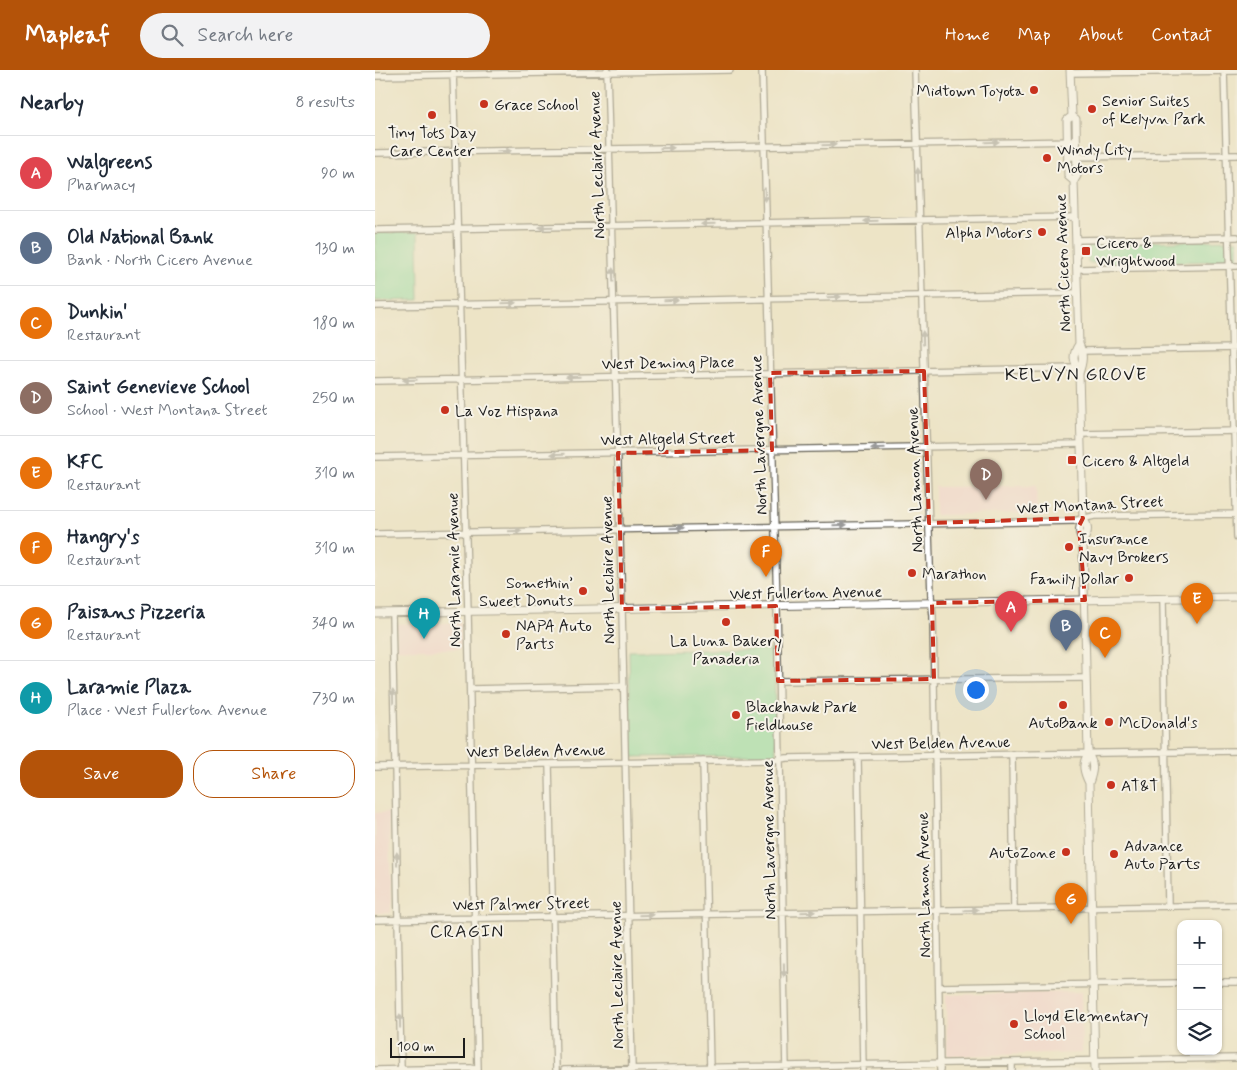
<!DOCTYPE html>
<meta charset="utf-8">
<style>
:root{--surface:#fff;--page:#f2f2f3;--text:#1f2937;--muted:#747a83;--line:#e0e1e3;--accent:#b45309}
body{margin:0;font-family:Mynerve,sans-serif;background:var(--page);color:var(--text)}
.controls{position:absolute;right:15px;bottom:15px;display:grid;overflow:hidden;border-radius:10px;box-shadow:0 1px 4px #0004}
.controls button{width:45px;height:45px;display:grid;place-items:center;padding:0;border:0;border-bottom:1px solid var(--line);background:var(--surface);color:var(--text);font:25px sans-serif}
.scale{position:absolute;left:15px;bottom:12px;width:75px;box-sizing:border-box;padding-left:5px;border:2px solid #1c1c1c;border-top:0;font-size:14px;line-height:18px;white-space:nowrap;color:#1c1c1c;-webkit-text-stroke:4px #f7f3e8;paint-order:stroke}
.you{position:absolute;left:600px;top:619px;width:18px;height:18px;margin:-12px;border:4px solid #fff;border-radius:50%;background:#1a73e8;box-shadow:0 0 0 8px #1a73e833}
.badge{display:grid;place-items:center;width:32px;height:32px;border-radius:50%;background:var(--accent);color:#fff;font-size:16px;font-weight:700}
.pin{position:absolute;translate:-50% -41px;filter:drop-shadow(0 1px 2px #0008)}
.pin::after{content:'';position:absolute;top:26px;width:18px;height:15px;background:inherit;clip-path:polygon(0 0,100% 0,50% 100%)}
.list{margin:0;padding:0;list-style:none}
h2{display:flex;justify-content:space-between;align-items:center;height:65px;margin:0;padding:0 20px;font-size:21px}
h2 small{font-size:16px;font-weight:400;color:var(--muted)}
.list li{display:grid;grid-template-columns:32px 1fr auto;gap:15px;align-items:center;box-sizing:border-box;height:75px;padding:0 20px;border-top:1px solid var(--line)}
.list b{display:block;font-size:19px;white-space:nowrap}
.list p{margin:0;font-size:16px;white-space:nowrap;color:var(--muted)}
.list em{font-size:16px;font-style:normal;color:var(--muted)}
.actions{display:flex;gap:10px;padding:15px 20px}
.actions a{flex:1;padding:11px 0;border:1px solid var(--accent);border-radius:20px;text-align:center;font-size:18px;color:var(--accent)}
.actions .main{background:var(--accent);color:#fff}
.icon{flex:none;width:28px;height:28px;fill:none;stroke:currentColor;stroke-width:2;stroke-linecap:round;stroke-linejoin:round}
.map{position:relative;flex:none;width:862px;height:1000px;overflow:hidden}
header{display:flex;align-items:center;gap:30px;box-sizing:border-box;height:70px;padding:0 25px;background:var(--accent);color:#fff}
header strong{font-size:24px}
nav{display:flex;gap:28px;margin-inline-start:auto;font-size:18px}
.search{width:350px;height:45px;background:var(--page);display:flex;align-items:center;gap:12px;box-sizing:border-box;padding:0 18px;border-radius:28px;color:var(--muted);font-size:19px}
main{display:flex}
aside{flex:1;background:var(--surface)}
.map>svg:first-child{display:block}
</style>
<header>
<strong>Mapleaf</strong>
<div class="search"><svg class="icon" aria-label="search" viewBox="0 0 24 24"><circle cx="10" cy="10" r="6"/><path d="M15 15l6 6"/></svg>Search here</div>
<nav><a>Home</a><a>Map</a><a>About</a><a>Contact</a></nav>
</header>
<main>
<aside>
<h2>Nearby<small>8 results</small></h2>
<ul class="list">
<li><span class="badge" style="background:#e0444e">A</span><div><b>Walgreens</b><p>Pharmacy</p></div><em>90 m</em></li>
<li><span class="badge" style="background:#5c6f8a">B</span><div><b>Old National Bank</b><p>Bank · North Cicero Avenue</p></div><em>130 m</em></li>
<li><span class="badge" style="background:#e8710a">C</span><div><b>Dunkin'</b><p>Restaurant</p></div><em>180 m</em></li>
<li><span class="badge" style="background:#8d6e63">D</span><div><b>Saint Genevieve School</b><p>School · West Montana Street</p></div><em>250 m</em></li>
<li><span class="badge" style="background:#e8710a">E</span><div><b>KFC</b><p>Restaurant</p></div><em>310 m</em></li>
<li><span class="badge" style="background:#e8710a">F</span><div><b>Hangry's</b><p>Restaurant</p></div><em>310 m</em></li>
<li><span class="badge" style="background:#e8710a">G</span><div><b>Paisans Pizzeria</b><p>Restaurant</p></div><em>340 m</em></li>
<li><span class="badge" style="background:#0f9aa8">H</span><div><b>Laramie Plaza</b><p>Place · West Fullerton Avenue</p></div><em>730 m</em></li>
</ul>
<div class="actions"><a class="main">Save</a><a>Share</a></div>
</aside>
<div class="map">
<svg width="862" height="1000" viewBox="0 0 862 1000">
<rect width="100%" height="100%" fill="#f7f3e8"/>
<filter id="ink" filterUnits="userSpaceOnUse"><feTurbulence type="fractalNoise" baseFrequency=".02" numOctaves="2"/><feDisplacementMap in="SourceGraphic" scale="10" xChannelSelector="R" yChannelSelector="G"/><feConvolveMatrix kernelMatrix="1 2 1 2 8 2 1 2 1" color-interpolation-filters="sRGB"/></filter>
<filter id="wash" filterUnits="userSpaceOnUse"><feTurbulence type="fractalNoise" baseFrequency=".0096" numOctaves="4" result="noise"/><feDisplacementMap in="SourceGraphic" scale="20" xChannelSelector="R" yChannelSelector="G"/><feGaussianBlur stdDeviation="1.12" result="paint"/><feColorMatrix in="noise" values="0 0 0 0 0 0 0 0 0 0 0 0 0 0 0 0 0 1.4 0 .05"/><feComposite in="paint" operator="in"/></filter>
<g filter="url(#wash)">
<rect width="100%" height="100%" fill="#ede4c6"/>
<!-- built -->
<path fill="#f7cfd2" d="M661,416L662,443L560,445V417Z
M86,553V579H22L21,554Z
M14,742L16,843H0V743Z
M706,922L707,983L572,986L571,925Z"/>
<!-- green -->
<path fill="#86dda1" stroke="#517c5e" d="M43,162L44,230L0,231V163Z
M862,170V191L713,193V173Z
M399,579L401,686L256,687L254,581Z"/>
</g>
<g filter="url(#ink)">
<g fill="none" stroke-linecap="round" stroke-linejoin="round">
<defs>
<path id="minor" d="M78,0L93,542L103,1000
M232,0L247,539L257,1000
M387,0L402,536L411,1000
M540,0L556,526L558,546L565,1000
M849,0L862,468
M695,3L862,1
M0,6L355,0
M0,83L701,71
M693,87L862,85
M0,160L700,147
M701,170L862,167
M702,199L862,196
M0,236L702,223
M708,281L862,278
M0,311L705,298
M706,364L862,361
M0,387L706,374
M0,464L698,451L719,446L862,444
M788,529L793,836
M17,543L26,1000
M403,611L711,608
M95,619L249,616
M637,684L639,839
M483,687L488,1000
M328,691L335,999
M174,694L181,1000
M0,697L398,690L412,688L862,681
M0,850L862,835
M843,912H862
M564,917L806,913
M637,992V1000
M0,1000L96,998L103,1000
M189,1000L862,988"/>
<path id="major" d="M695,0L697,46L701,49L702,106L699,111L704,274C709,284 708,292 704,303L708,448C704,457 703,463 708,471L713,684C720,694 718,702 714,713
M697,46L692,50L693,106L699,111
M704,274C696,286 699,291 704,303
M708,448C714,456 714,462 708,471
M0,543L862,527
M713,684C706,694 709,703 714,713L720,1000"/>
</defs>
<!-- minor casing -->
<use href="#minor" stroke="#656258" stroke-width="8"/>
<!-- major casing -->
<use href="#major" stroke="#656258" stroke-width="9"/>
<!-- minor -->
<use href="#minor" stroke="#fff" stroke-width="5.5"/>
<!-- major -->
<use href="#major" stroke="#fff" stroke-width="7"/>
</g>
<!-- one-way arrows -->
<defs><path id="oneway-solid" d="M-6-.8H1V-3.2L6.5 0L1 3.2V.8H-6Z" transform="scale(1.25)"/></defs>
<g fill="#999">
<use href="#oneway-solid" transform="translate(617 72) rotate(-1)"/>
<use href="#oneway-solid" transform="translate(454 75) rotate(-1)"/>
<use href="#oneway-solid" transform="translate(292 78) rotate(-1)"/>
<use href="#oneway-solid" transform="translate(129 81) rotate(-1)"/>
<use href="#oneway-solid" transform="translate(543 105) rotate(-92)"/>
<use href="#oneway-solid" transform="translate(390 125) rotate(88)"/>
<use href="#oneway-solid" transform="translate(496 151) rotate(179)"/>
<use href="#oneway-solid" transform="translate(333 154) rotate(179)"/>
<use href="#oneway-solid" transform="translate(171 157) rotate(179)"/>
<use href="#oneway-solid" transform="translate(238 205) rotate(-92)"/>
<use href="#oneway-solid" transform="translate(459 227) rotate(-1)"/>
<use href="#oneway-solid" transform="translate(296 230) rotate(-1)"/>
<use href="#oneway-solid" transform="translate(134 233) rotate(-1)"/>
<use href="#oneway-solid" transform="translate(548 268) rotate(-92)"/>
<use href="#oneway-solid" transform="translate(500 302) rotate(179)"/>
<use href="#oneway-solid" transform="translate(198 307) rotate(179)"/>
<use href="#oneway-solid" transform="translate(35 310) rotate(179)"/>
<use href="#oneway-solid" transform="translate(503 378) rotate(179)"/>
<use href="#oneway-solid" transform="translate(183 384) rotate(179)"/>
<use href="#oneway-solid" transform="translate(244 403) rotate(-91)"/>
<use href="#oneway-solid" transform="translate(465 455) rotate(-1)"/>
<use href="#oneway-solid" transform="translate(302 458) rotate(-1)"/>
<use href="#oneway-solid" transform="translate(140 461) rotate(-1)"/>
<use href="#oneway-solid" transform="translate(18 626) rotate(-91)"/>
<use href="#oneway-solid" transform="translate(22 789) rotate(-91)"/>
<use href="#oneway-solid" transform="translate(596 840) rotate(-1)"/>
<use href="#oneway-solid" transform="translate(433 842) rotate(-1)"/>
<use href="#oneway-solid" transform="translate(271 845) rotate(-1)"/>
<use href="#oneway-solid" transform="translate(409 900) rotate(89)"/>
<use href="#oneway-solid" transform="translate(25 951) rotate(-91)"/>
</g>
</g>
<!-- marked area -->
<path d="M0 0H862V1000H0ZM549,301L554,453L708,448L704,456L710,530L557,533L559,609L403,611L401,536L247,539L243,383L397,380L395,303Z" fill="#ede4c6" fill-opacity=".55" fill-rule="evenodd"/>
<path fill="none" stroke="#c8321e" stroke-width="4" stroke-dasharray="10 6" stroke-linejoin="round" d="M549,301L554,453L708,448L704,456L710,530L557,533L559,609L403,611L401,536L247,539L243,383L397,380L395,303Z"/>
<!-- markers -->
<g fill="#c8321e" stroke="#f7f3e8" stroke-width="2">
<circle cx="659" cy="20" r="5"/>
<circle cx="109" cy="34" r="5"/>
<circle cx="717" cy="39" r="5"/>
<circle cx="57" cy="45" r="5"/>
<circle cx="672" cy="88" r="5"/>
<circle cx="667" cy="162" r="5"/>
<rect x="706" y="176" width="10" height="10" rx="2.5"/>
<circle cx="70" cy="340" r="5"/>
<rect x="692" y="385" width="10" height="10" rx="2.5"/>
<circle cx="694" cy="477" r="5"/>
<circle cx="537" cy="503" r="5"/>
<circle cx="754" cy="508" r="5"/>
<circle cx="208" cy="521" r="5"/>
<circle cx="351" cy="552" r="5"/>
<circle cx="131" cy="564" r="5"/>
<circle cx="688" cy="635" r="5"/>
<circle cx="361" cy="645" r="5"/>
<circle cx="734" cy="652" r="5"/>
<circle cx="736" cy="715" r="5"/>
<circle cx="691" cy="782" r="5"/>
<circle cx="739" cy="784" r="5"/>
<circle cx="639" cy="954" r="5"/>
</g>
<g text-anchor="middle" stroke-width="4" stroke-linejoin="round" paint-order="stroke">
<!-- poi labels -->
<g font-size="16" fill="#1c1c1c" stroke="#f7f3e8" text-anchor="start">
<text x="649" y="26" text-anchor="end">Midtown Toyota</text>
<text x="727" y="36">Senior Suites<tspan x="727" dy="18">of Kelyvn Park</tspan></text>
<text x="119" y="40">Grace School</text>
<text x="57" y="68" text-anchor="middle">Tiny Tots Day<tspan x="57" dy="18">Care Center</tspan></text>
<text x="682" y="85">Windy City<tspan x="682" dy="18">Motors</tspan></text>
<text x="657" y="168" text-anchor="end">Alpha Motors</text>
<text x="721" y="178">Cicero &amp;<tspan x="721" dy="18">Wrightwood</tspan></text>
<text x="80" y="346">La Voz Hispana</text>
<text x="707" y="396">Cicero &amp; Altgeld</text>
<text x="704" y="474">Insurance<tspan x="704" dy="18">Navy Brokers</tspan></text>
<text x="547" y="509">Marathon</text>
<text x="744" y="514" text-anchor="end">Family Dollar</text>
<text x="198" y="518" text-anchor="end">Somethin’<tspan x="198" dy="18">Sweet Donuts</tspan></text>
<text x="141" y="561">NAPA Auto<tspan x="141" dy="18">Parts</tspan></text>
<text x="351" y="576" text-anchor="middle">La Luna Bakery<tspan x="351" dy="18">Panaderia</tspan></text>
<text x="371" y="642">Blackhawk Park<tspan x="371" dy="18">Fieldhouse</tspan></text>
<text x="688" y="658" text-anchor="middle">AutoBank</text>
<text x="744" y="658">McDonald's</text>
<text x="746" y="721">AT&amp;T</text>
<text x="749" y="781">Advance<tspan x="749" dy="18">Auto Parts</tspan></text>
<text x="681" y="788" text-anchor="end">AutoZone</text>
<text x="649" y="951">Lloyd Elementary<tspan x="649" dy="18">School</tspan></text>
</g>
<!-- street labels -->
<g font-size="16" fill="#1c1c1c" stroke="#f7f3e8">
<text transform="translate(221 95) rotate(-92)" y="6">North Leclaire Avenue</text>
<text transform="translate(687 193) rotate(-92)" y="6">North Cicero Avenue</text>
<text transform="translate(293 292) rotate(-1)" y="6">West Deming Place</text>
<text transform="translate(383 365) rotate(-92)" y="6">North Lavergne Avenue</text>
<text transform="translate(293 368) rotate(-1)" y="6">West Altgeld Street</text>
<text transform="translate(539 410) rotate(-92)" y="6">North Lamon Avenue</text>
<text transform="translate(715 434) rotate(-3)" y="6">West Montana Street</text>
<text transform="translate(78 500) rotate(-91)" y="6">North Laramie Avenue</text>
<text transform="translate(232 500) rotate(-91)" y="6">North Leclaire Avenue</text>
<text transform="translate(431 522) rotate(-1)" y="6">West Fullerton Avenue</text>
<text transform="translate(566 672) rotate(-1)" y="6">West Belden Avenue</text>
<text transform="translate(161 680) rotate(-1)" y="6">West Belden Avenue</text>
<text transform="translate(393 770) rotate(-91)" y="6">North Lavergne Avenue</text>
<text transform="translate(548 815) rotate(-91)" y="6">North Lamon Avenue</text>
<text transform="translate(146 833) rotate(-1)" y="6">West Palmer Street</text>
<text transform="translate(241 905) rotate(-91)" y="6">North Leclaire Avenue</text>
</g>
<!-- neighbourhood labels -->
<g font-size="18" letter-spacing="1" fill="#1c1c1c" stroke="#f7f3e8">
<text x="701" y="310">KELVYN GROVE</text>
<text x="92" y="867">CRAGIN</text>
</g>
</g>
</svg>
<div class="controls">
<button>+</button>
<button>−</button>
<button><svg class="icon" aria-label="layers" viewBox="0 0 24 24"><path d="M12 4l9 5-9 5-9-5zM3 14l9 5 9-5"/></svg></button>
</div>
<div class="scale">100 m</div>
<div class="you"></div>
<div class="pin badge" style="left:636px;top:562px;background:#e0444e">A</div>
<div class="pin badge" style="left:691px;top:581px;background:#5c6f8a">B</div>
<div class="pin badge" style="left:730px;top:588px;background:#e8710a">C</div>
<div class="pin badge" style="left:611px;top:430px;background:#8d6e63">D</div>
<div class="pin badge" style="left:822px;top:554px;background:#e8710a">E</div>
<div class="pin badge" style="left:391px;top:507px;background:#e8710a">F</div>
<div class="pin badge" style="left:696px;top:854px;background:#e8710a">G</div>
<div class="pin badge" style="left:49px;top:569px;background:#0f9aa8">H</div>
</div>
</main>
